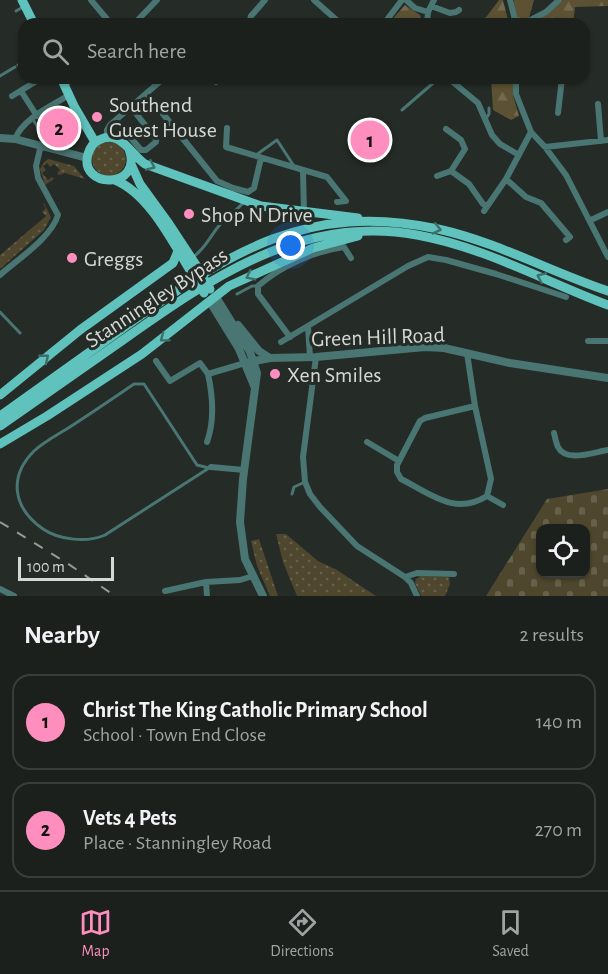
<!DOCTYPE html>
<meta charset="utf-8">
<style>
:root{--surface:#1c201d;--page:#252826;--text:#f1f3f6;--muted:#a0a3a4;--line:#3a3e3b;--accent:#fe8ebd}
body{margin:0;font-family:"Alegreya Sans",sans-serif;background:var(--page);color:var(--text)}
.controls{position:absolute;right:18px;bottom:18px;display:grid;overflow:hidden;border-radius:12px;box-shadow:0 2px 4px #0004}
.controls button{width:54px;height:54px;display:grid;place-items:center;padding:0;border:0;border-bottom:2px solid var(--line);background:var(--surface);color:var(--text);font:30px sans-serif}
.scale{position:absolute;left:18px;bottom:15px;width:96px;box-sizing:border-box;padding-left:6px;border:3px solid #d5d9d6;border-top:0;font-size:16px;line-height:21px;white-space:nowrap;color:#d5d9d6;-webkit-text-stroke:4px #252b27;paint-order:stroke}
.you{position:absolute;left:291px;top:246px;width:21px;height:21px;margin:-15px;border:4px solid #fff;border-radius:50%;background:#1a73e8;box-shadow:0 0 0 9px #1a73e833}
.badge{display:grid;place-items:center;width:39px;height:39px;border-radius:50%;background:var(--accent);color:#111;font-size:20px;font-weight:700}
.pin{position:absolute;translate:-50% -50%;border:3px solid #fff;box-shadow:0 2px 6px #0006}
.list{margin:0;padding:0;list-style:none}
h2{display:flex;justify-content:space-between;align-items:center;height:78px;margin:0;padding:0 24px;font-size:26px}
h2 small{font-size:20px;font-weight:400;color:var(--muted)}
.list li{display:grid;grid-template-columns:39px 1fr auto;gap:18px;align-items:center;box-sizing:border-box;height:96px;margin:0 12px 12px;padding:0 12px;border:2px solid var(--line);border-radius:18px}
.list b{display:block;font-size:22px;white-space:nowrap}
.list p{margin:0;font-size:20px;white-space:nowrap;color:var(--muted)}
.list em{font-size:20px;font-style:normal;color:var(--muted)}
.icon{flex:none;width:33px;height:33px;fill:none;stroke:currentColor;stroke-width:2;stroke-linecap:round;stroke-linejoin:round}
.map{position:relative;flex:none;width:608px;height:596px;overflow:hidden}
.search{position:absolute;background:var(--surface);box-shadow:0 2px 4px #0004;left:18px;right:18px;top:18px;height:66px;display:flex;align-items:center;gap:15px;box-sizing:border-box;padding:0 21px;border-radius:18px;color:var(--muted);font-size:22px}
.sheet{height:294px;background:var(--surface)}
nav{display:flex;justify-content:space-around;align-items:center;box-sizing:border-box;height:84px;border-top:2px solid var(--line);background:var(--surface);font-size:16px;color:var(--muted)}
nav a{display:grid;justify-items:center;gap:3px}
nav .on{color:var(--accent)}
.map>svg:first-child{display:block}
</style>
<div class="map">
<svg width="608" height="596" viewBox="0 0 608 596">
<defs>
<pattern id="grass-dots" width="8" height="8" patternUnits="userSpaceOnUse" patternTransform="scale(1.5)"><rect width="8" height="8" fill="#4e462d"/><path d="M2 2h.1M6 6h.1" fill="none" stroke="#67604b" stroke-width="1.8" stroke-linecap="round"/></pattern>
<pattern id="forest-firs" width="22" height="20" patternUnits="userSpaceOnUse" patternTransform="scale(1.5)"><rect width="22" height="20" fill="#5c5132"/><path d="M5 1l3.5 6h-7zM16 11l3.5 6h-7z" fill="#72694f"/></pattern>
<pattern id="cemetery-stones" width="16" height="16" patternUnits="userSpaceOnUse" patternTransform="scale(1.5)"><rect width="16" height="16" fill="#4e462d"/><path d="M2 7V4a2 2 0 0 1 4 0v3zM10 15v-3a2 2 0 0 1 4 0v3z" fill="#67604b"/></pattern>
</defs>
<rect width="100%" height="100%" fill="#252b27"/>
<!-- grass -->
<path fill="url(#grass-dots)" d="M92 159a17 17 0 1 1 34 0a17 17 0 1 1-34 0Z
M48,159L74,166L85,179L65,173L59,175L57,173L60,170L54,164L50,167L47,163L43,166L46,170L42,173L48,180L52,177L54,179L45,185L40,169L44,162Z
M44,203L51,217L44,230L0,269V255L46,216L42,212L46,208L43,204Z
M276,534H286L318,561L337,570L376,596H297L283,562Z
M259,539L278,596H270L257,566L251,541Z
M421,576L449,577L450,584L445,596H421L415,583L416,579Z"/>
<!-- forest -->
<path fill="url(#forest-firs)" d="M499,0H503L509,24H481Z
M514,0H534L528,21L523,24H516L512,9Z
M563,0H608V6L575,7L573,24H529L548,14Z
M405,5L420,15L422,24H388Z
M491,78H513V95L519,116L511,120L493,110Z"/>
<!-- cemetery -->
<path fill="url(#cemetery-stones)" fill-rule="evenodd" d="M608,489V596H486L547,499ZM540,528H586V574H540Z"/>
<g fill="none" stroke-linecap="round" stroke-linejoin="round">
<!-- service -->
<path stroke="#497573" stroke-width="3" d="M16,11L23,7
M18,65L24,61
M0,76L15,67
M402,110L439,78
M32,118L44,137
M486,119L489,114V108
M256,155L277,140L294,166
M193,257C205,249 209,238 218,227C225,218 235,212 243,203
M237,294L252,286H256
M0,312L20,333
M209,468L197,465L144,384H134C115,397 96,410 76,423C63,432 46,440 34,451C8,477 13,508 43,529C59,540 87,543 105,535L209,468
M292,494L294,487L305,482"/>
<!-- minor -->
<path stroke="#497573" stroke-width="6" d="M91,0L111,24
M314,0L341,24
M406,0L415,8L428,12
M510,0L516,24
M431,6L450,13L456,12L459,10
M386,21L402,0
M134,24L157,0
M249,24L251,16L265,0
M427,24L428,12L434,0
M523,24L546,12L559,0
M212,78L216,82
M448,78L478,103L492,135L500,144L519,155
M516,78V94L531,132L545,147L566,175L608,257
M65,84L75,78
M21,91L37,116
M147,94L217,181L233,188L248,192L254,188L261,158
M12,96L35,82
M598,104L601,141
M558,113L562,78
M116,120L141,150H146L156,142V139L131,107
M227,128L226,147L327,177L346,201L337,202
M446,129L461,140L465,149L451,171L469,184L483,204L487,206
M107,137V130L110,125L164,78
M15,139C23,118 52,106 69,95
M545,147L608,140
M303,172L304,212
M437,176L451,171
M506,179L526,197L541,203L570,237L566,240
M484,211L506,179L531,132
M591,220L608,212
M0,275C18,259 51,238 58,215L38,178L36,166L41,145
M308,327L310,357
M290,337L258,294V286C281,266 314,251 344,247L351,258
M588,341H608
M281,342L408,266L428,257L446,260L496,274L566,297
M467,353L475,406L491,479L487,496C455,516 431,494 401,479L397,472V465L420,421L425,418L475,406
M316,357L303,457L305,482L310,494L320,507L357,546L405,577L411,583L417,596
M156,361L170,381L200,363L208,374L245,363
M554,433C555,437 556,443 558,447C566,463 594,452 608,450
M207,442C215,420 213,397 208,374
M367,442L399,461
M211,467L244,470
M487,496L503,505
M405,577L417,573L454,574
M206,582L207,596
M0,589L14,596
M165,591L206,582L240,580L253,576"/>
<!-- tertiary -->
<path stroke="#497573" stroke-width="8" d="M0,138L15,139L87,158
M216,297L250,352L257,373L243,479L240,522L245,559L263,596
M210,302L239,349L255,388
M238,325L259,351L270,358
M245,363L270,358L316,357L425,347L444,348L510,363L608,378"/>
<!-- primary -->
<path stroke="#5fc2bc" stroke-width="9" d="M22,0L34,24
M61,78L74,106L95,142
M129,149C144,190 78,189 88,154C90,148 94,142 99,140C121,129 130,154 145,164L261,206L358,218
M131,164L140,184L169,224L198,268
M115,180C149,194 172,241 191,272
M0,395L80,330L173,263L178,251
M0,416C43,385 86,355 129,324C230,252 308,201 438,229C497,242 551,272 608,291
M0,426C41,397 82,369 123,340C211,278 302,214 417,235C484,247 544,281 608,305
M0,444L47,416L142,354L229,286L313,248L358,236"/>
<!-- rail -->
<path stroke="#959a97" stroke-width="2" stroke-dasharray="10 10" stroke-linecap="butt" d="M0,522L67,563L115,596"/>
<!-- primary-bridge -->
<path stroke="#5fc2bc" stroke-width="9" d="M198,268L210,289
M191,272L204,293"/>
</g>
<!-- one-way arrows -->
<defs><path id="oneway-chevron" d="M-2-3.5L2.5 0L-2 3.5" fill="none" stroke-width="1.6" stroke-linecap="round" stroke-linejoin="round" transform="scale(1.5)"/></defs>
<g stroke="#3f6f6a">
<use href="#oneway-chevron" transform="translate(151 166) rotate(24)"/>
<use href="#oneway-chevron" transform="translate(437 229) rotate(13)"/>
<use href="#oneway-chevron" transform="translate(250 276) rotate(154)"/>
<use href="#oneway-chevron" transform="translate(541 277) rotate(-157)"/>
<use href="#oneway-chevron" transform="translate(164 338) rotate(143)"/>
<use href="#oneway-chevron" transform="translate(45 358) rotate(-39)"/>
</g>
<!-- markers -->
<g fill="#fe8ebd" stroke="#252b27" stroke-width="2">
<circle cx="97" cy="117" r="6"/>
<circle cx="189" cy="214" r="6"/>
<circle cx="72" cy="258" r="6"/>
<circle cx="275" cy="374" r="6"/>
</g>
<g text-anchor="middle" stroke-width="6" stroke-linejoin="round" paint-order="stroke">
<!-- poi labels -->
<g font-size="22" fill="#d5d9d6" stroke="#252b27" text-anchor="start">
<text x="109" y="112">Southend<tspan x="109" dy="25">Guest House</tspan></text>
<text x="201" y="222">Shop N Drive</text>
<text x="84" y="266">Greggs</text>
<text x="287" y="382">Xen Smiles</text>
</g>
<!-- street labels -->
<g font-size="22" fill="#d5d9d6" stroke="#252b27">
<text transform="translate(156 297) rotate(-33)" y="8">Stanningley Bypass</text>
<text transform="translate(378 336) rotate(-2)" y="8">Green Hill Road</text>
</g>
</g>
</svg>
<div class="controls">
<button><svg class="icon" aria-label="locate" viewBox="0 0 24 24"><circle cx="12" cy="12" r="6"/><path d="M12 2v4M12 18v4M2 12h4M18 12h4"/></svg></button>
</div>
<div class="scale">100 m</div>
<div class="you"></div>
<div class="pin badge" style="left:370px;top:140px">1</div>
<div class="pin badge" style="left:59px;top:128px">2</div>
<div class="search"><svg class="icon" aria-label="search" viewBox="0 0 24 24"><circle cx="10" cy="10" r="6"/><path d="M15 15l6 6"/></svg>Search here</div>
</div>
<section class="sheet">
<h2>Nearby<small>2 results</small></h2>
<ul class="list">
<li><span class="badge">1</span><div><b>Christ The King Catholic Primary School</b><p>School · Town End Close</p></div><em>140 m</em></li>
<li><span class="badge">2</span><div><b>Vets 4 Pets</b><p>Place · Stanningley Road</p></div><em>270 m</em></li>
</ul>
</section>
<nav>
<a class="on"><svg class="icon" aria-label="map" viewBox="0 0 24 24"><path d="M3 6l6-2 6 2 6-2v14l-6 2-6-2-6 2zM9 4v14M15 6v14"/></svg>Map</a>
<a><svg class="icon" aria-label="directions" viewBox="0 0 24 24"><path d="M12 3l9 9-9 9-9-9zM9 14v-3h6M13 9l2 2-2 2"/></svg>Directions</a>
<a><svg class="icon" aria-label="saved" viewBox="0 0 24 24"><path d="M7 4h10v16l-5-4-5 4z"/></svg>Saved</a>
</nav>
